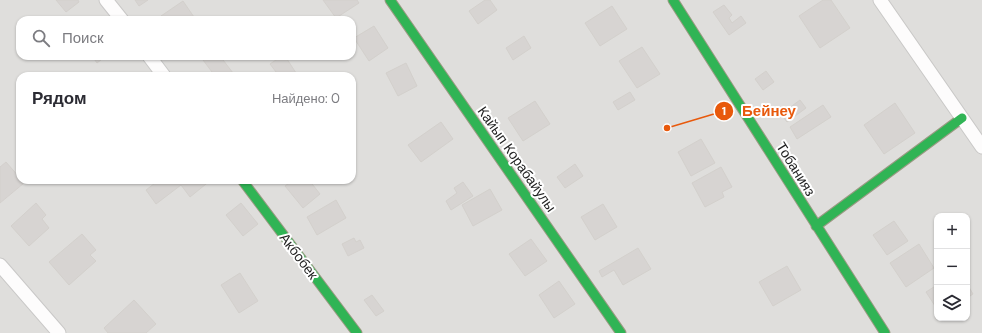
<!DOCTYPE html>
<html lang="ru">
<meta charset="utf-8">
<style>
:root{--surface:#fff;--page:#f2f2f3;--text:#2b2b33;--muted:#7c7c81;--line:#e1e1e2}
body{margin:0;font-family:"DM Sans",sans-serif;background:var(--page);color:var(--text)}
.controls{position:absolute;right:12px;bottom:12px;display:grid;overflow:hidden;border-radius:8px;box-shadow:0 1px 3px #0004}
.controls button{width:36px;height:36px;display:grid;place-items:center;padding:0;border:0;border-bottom:1px solid var(--line);background:var(--surface);color:var(--text);font:20px sans-serif}
.list{margin:0;padding:0;list-style:none}
h2{display:flex;justify-content:space-between;align-items:center;height:52px;margin:0;padding:0 16px;font-size:17px}
h2 small{font-size:13px;font-weight:400;color:var(--muted)}
.icon{flex:none;width:22px;height:22px;fill:none;stroke:currentColor;stroke-width:2;stroke-linecap:round;stroke-linejoin:round}
.map{position:relative;flex:none;width:982px;height:333px;overflow:hidden}
.search{position:absolute;background:var(--surface);box-shadow:0 1px 3px #0004;left:16px;top:16px;width:340px;height:44px;display:flex;align-items:center;gap:10px;box-sizing:border-box;padding:0 14px;border-radius:12px;color:var(--muted);font-size:15px}
.panel{position:absolute;background:var(--surface);box-shadow:0 1px 3px #0004;left:16px;top:72px;width:340px;height:112px;border-radius:12px}
.map>svg:first-child{display:block}
</style>
<div class="map">
<svg width="982" height="333" viewBox="0 0 982 333">
<rect width="100%" height="100%" fill="#f0eeeb"/>
<!-- residential -->
<path fill="#dfdedc" fill-rule="evenodd" d="M0,0H982V333H0ZM20,20H352V56H20ZM20,76H352V180H20ZM937,216H967V318H937Z"/>
<!-- building -->
<path fill="#d7d4d2" stroke="#d3d0cc" d="M56,0H78L79,2L66,12Z
M135,0H148L139,6Z
M323,0H357L359,3L336,18Z
M485,0H490L497,10L478,24L469,11Z
M823,0H831L850,28L820,48L799,16Z
M183,1L196,20H163L161,16Z
M724,5L732,15L729,18L732,23L741,16L746,23L729,35L713,12Z
M612,6L627,29L600,46L585,23Z
M374,26L388,48L369,61L354,38Z
M524,36L531,48L513,60L506,48Z
M642,47L660,74L637,88L619,61Z
M92,56H106L97,63Z
M200,56H220L233,73L229,76H215Z
M282,56H285L298,76H288L286,73L281,76H279L270,64Z
M406,63L417,86L398,96L386,73Z
M766,71L774,82L763,90L755,79Z
M630,92L635,100L618,110L613,102Z
M800,100L806,108L787,122L781,114Z
M535,101L550,124L523,141L508,118Z
M895,103L915,133L884,154L864,125Z
M823,105L831,117L797,139L790,127Z
M441,122L453,139L421,162L408,145Z
M701,139L715,163L691,176L678,152Z
M6,162L20,178V180L24,183L0,203V167Z
M575,164L583,176L565,188L557,177Z
M721,167L732,187L722,192L724,197L705,207L692,183Z
M159,180H211L190,197L181,185L156,204L146,190Z
M293,180H309L320,194L303,208L285,186Z
M463,182L473,196L451,210L446,201L457,193L454,188Z
M490,189L502,210L473,226L462,205Z
M336,200L346,218L317,235L307,217Z
M36,203L46,215L42,219L49,228L29,246L11,226Z
M241,203L258,224L243,236L226,215Z
M603,204L617,227L595,240L581,217Z
M894,221L908,241L887,255L873,235Z
M82,234L96,250L90,255L96,261L69,285L49,262Z
M354,238L356,242L360,240L364,248L348,256L342,244Z
M531,239L547,261L525,276L509,254Z
M919,244L934,268L906,287L890,263Z
M638,248L651,269L623,285L614,270L602,277L599,271Z
M787,266L801,290L773,306L759,282Z
M240,273L258,301L239,313L221,285Z
M559,281L575,304L554,318L539,295Z
M967,284L973,294L967,298Z
M937,285V309L926,292Z
M372,295L384,311L376,316L364,300Z
M134,300L156,324L146,333H108L104,328Z"/>
<g fill="none" stroke-linecap="round" stroke-linejoin="round">
<defs>
<path id="street" d="M106,0L122,20
M880,0L982,147
M149,56L164,76
M0,265L59,333"/>
<path id="fast" d="M390,0L621,333
M673,0L885,333
M242,180L357,333
M816,226L962,118"/>
</defs>
<!-- street casing -->
<use href="#street" stroke="#c9c8c7" stroke-width="15"/>
<!-- fast casing -->
<use href="#fast" stroke="#999a82" stroke-width="11"/>
<!-- street -->
<use href="#street" stroke="#fdfcfc" stroke-width="13"/>
<!-- fast -->
<use href="#fast" stroke="#30b455" stroke-width="9"/>
</g>
<g text-anchor="middle" stroke-width="4" stroke-linejoin="round" paint-order="stroke">
<!-- street labels -->
<g font-size="14" fill="#222" stroke="#fff">
<text transform="translate(517 159) rotate(55)" y="5">Кайып Корабайулы</text>
<text transform="translate(796 169) rotate(58)" y="5">Тобанияз</text>
<text transform="translate(299 256) rotate(53)" y="5">Акбобек</text>
</g>
</g>
<!-- callouts -->
<path fill="none" stroke="#e8590c" stroke-width="1.5" d="M667 128L724 111"/>
<g fill="#e8590c" stroke="#fff" stroke-width="1.5">
<circle cx="667" cy="128" r="4"/>
<circle cx="724" cy="111" r="10"/>
</g>
<g font-size="12" text-anchor="middle" font-weight="bold" fill="#fff">
<text x="724" y="115">1</text>
</g>
<g font-size="15" text-anchor="middle" font-weight="bold" fill="#e8590c" stroke="#fff" stroke-width="4" stroke-linejoin="round" paint-order="stroke">
<text x="769" y="116">Бейнеу</text>
</g>
</svg>
<div class="controls">
<button>+</button>
<button>−</button>
<button><svg class="icon" aria-label="layers" viewBox="0 0 24 24"><path d="M12 4l9 5-9 5-9-5zM3 14l9 5 9-5"/></svg></button>
</div>
<div class="search"><svg class="icon" aria-label="search" viewBox="0 0 24 24"><circle cx="10" cy="10" r="6"/><path d="M15 15l6 6"/></svg>Поиск</div>
<section class="panel">
<h2>Рядом<small>Найдено: 0</small></h2>
<ul class="list">
</ul>
</section>
</div>
